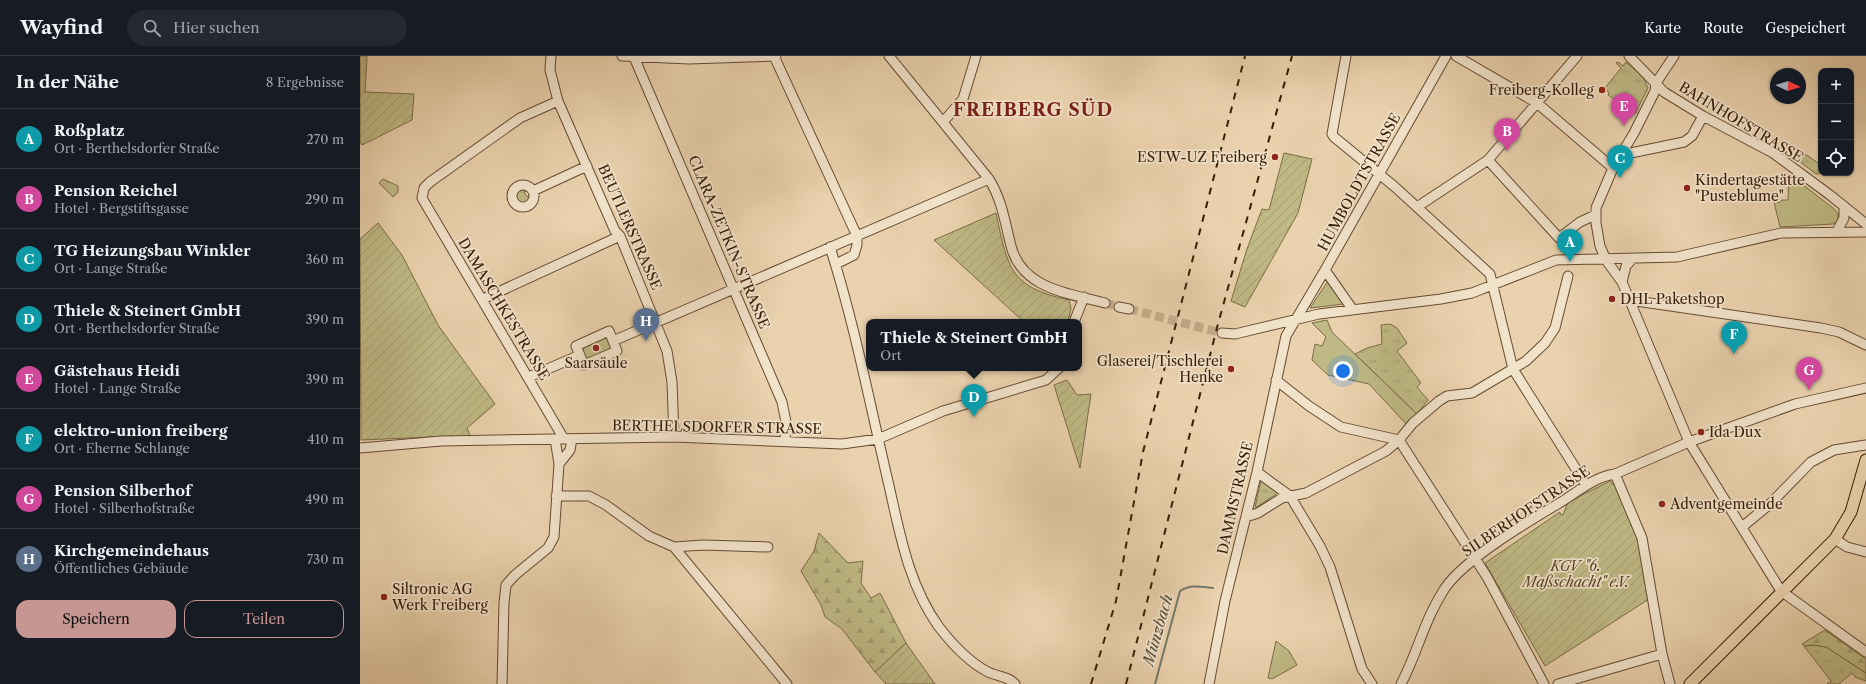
<!DOCTYPE html>
<html lang="de">
<meta charset="utf-8">
<style>
:root{--surface:#171b24;--page:#242831;--text:#f1f3f6;--muted:#9ea1a6;--line:#363941;--accent:#c59692}
body{margin:0;font-family:"Libre Caslon Text",serif;background:var(--page);color:var(--text)}
.controls{position:absolute;right:12px;top:12px;display:grid;overflow:hidden;border-radius:8px;box-shadow:0 1px 3px #0004}
.controls button{width:36px;height:36px;display:grid;place-items:center;padding:0;border:0;border-bottom:1px solid var(--line);background:var(--surface);color:var(--text);font:20px sans-serif}
.compass{position:absolute;left:1410px;top:12px;width:36px;height:36px;border-radius:50%;background:var(--surface);box-shadow:0 1px 3px #0004;rotate:94deg}
.you{position:absolute;left:983px;top:315px;width:14px;height:14px;margin:-10px;border:3px solid #fff;border-radius:50%;background:#1a73e8;box-shadow:0 0 0 6px #1a73e833}
.badge{display:grid;place-items:center;width:26px;height:26px;border-radius:50%;background:var(--accent);color:#fff;font-size:13px;font-weight:700}
.pin{position:absolute;translate:-50% -33px;filter:drop-shadow(0 1px 2px #0008)}
.pin::after{content:'';position:absolute;top:21px;width:14px;height:12px;background:inherit;clip-path:polygon(0 0,100% 0,50% 100%)}
.popup{position:absolute;left:506px;top:263px;width:216px;height:52px;box-sizing:border-box;display:grid;place-content:center;border-radius:8px;background:var(--surface);filter:drop-shadow(0 1px 3px #0005);font-size:13px;white-space:nowrap;color:var(--muted)}
.popup b{font-size:15px;color:var(--text)}
.popup::after{content:'';position:absolute;left:50%;top:100%;margin-left:-8px;border:8px solid transparent;border-top-color:var(--surface)}
.list{margin:0;padding:0;list-style:none}
h2{display:flex;justify-content:space-between;align-items:center;height:52px;margin:0;padding:0 16px;font-size:17px}
h2 small{font-size:13px;font-weight:400;color:var(--muted)}
.list li{display:grid;grid-template-columns:26px 1fr auto;gap:12px;align-items:center;box-sizing:border-box;height:60px;padding:0 16px;border-top:1px solid var(--line)}
.list b{display:block;font-size:15px;white-space:nowrap}
.list p{margin:0;font-size:13px;white-space:nowrap;color:var(--muted)}
.list em{font-size:13px;font-style:normal;color:var(--muted)}
.actions{display:flex;gap:8px;padding:12px 16px}
.actions a{flex:1;padding:9px 0;border:1px solid var(--accent);border-radius:12px;text-align:center;font-size:14px;color:var(--accent)}
.actions .main{background:var(--accent);color:#111}
.icon{flex:none;width:22px;height:22px;fill:none;stroke:currentColor;stroke-width:2;stroke-linecap:round;stroke-linejoin:round}
.map{position:relative;flex:none;width:1506px;height:628px;overflow:hidden}
header{display:flex;align-items:center;gap:24px;box-sizing:border-box;height:56px;padding:0 20px;background:var(--surface);border-bottom:1px solid var(--line)}
header strong{font-size:19px}
nav{display:flex;gap:22px;margin-inline-start:auto;font-size:14px}
.search{width:280px;height:36px;background:var(--page);display:flex;align-items:center;gap:10px;box-sizing:border-box;padding:0 14px;border-radius:22px;color:var(--muted);font-size:15px}
main{display:flex}
aside{flex:1;background:var(--surface)}
.map>svg:first-child{display:block}
</style>
<header>
<strong>Wayfind</strong>
<div class="search"><svg class="icon" aria-label="search" viewBox="0 0 24 24"><circle cx="10" cy="10" r="6"/><path d="M15 15l6 6"/></svg>Hier suchen</div>
<nav><a>Karte</a><a>Route</a><a>Gespeichert</a></nav>
</header>
<main>
<aside>
<h2>In der Nähe<small>8 Ergebnisse</small></h2>
<ul class="list">
<li><span class="badge" style="background:#0f9aa8">A</span><div><b>Roßplatz</b><p>Ort · Berthelsdorfer Straße</p></div><em>270 m</em></li>
<li><span class="badge" style="background:#d1479c">B</span><div><b>Pension Reichel</b><p>Hotel · Bergstiftsgasse</p></div><em>290 m</em></li>
<li><span class="badge" style="background:#0f9aa8">C</span><div><b>TG Heizungsbau Winkler</b><p>Ort · Lange Straße</p></div><em>360 m</em></li>
<li><span class="badge" style="background:#0f9aa8">D</span><div><b>Thiele &amp; Steinert GmbH</b><p>Ort · Berthelsdorfer Straße</p></div><em>390 m</em></li>
<li><span class="badge" style="background:#d1479c">E</span><div><b>Gästehaus Heidi</b><p>Hotel · Lange Straße</p></div><em>390 m</em></li>
<li><span class="badge" style="background:#0f9aa8">F</span><div><b>elektro-union freiberg</b><p>Ort · Eherne Schlange</p></div><em>410 m</em></li>
<li><span class="badge" style="background:#d1479c">G</span><div><b>Pension Silberhof</b><p>Hotel · Silberhofstraße</p></div><em>490 m</em></li>
<li><span class="badge" style="background:#5c6f8a">H</span><div><b>Kirchgemeindehaus</b><p>Öffentliches Gebäude</p></div><em>730 m</em></li>
</ul>
<div class="actions"><a class="main">Speichern</a><a>Teilen</a></div>
</aside>
<div class="map">
<svg width="1506" height="628" viewBox="0 0 1506 628">
<defs>
<pattern id="grass-tufts" width="24" height="20" patternUnits="userSpaceOnUse"><rect width="24" height="20" fill="#bfba85"/><path d="M3 7l-1-3M5 7V3M7 7l1-3M15 17l-1-3M17 17v-4M19 17l1-3" fill="none" stroke="#a59f71"/></pattern>
<pattern id="forest-firs" width="22" height="20" patternUnits="userSpaceOnUse"><rect width="22" height="20" fill="#bfba85"/><path d="M5 1l3.5 6h-7zM16 11l3.5 6h-7z" fill="#a59f71"/></pattern>
<pattern id="garden-furrows" width="10" height="10" patternUnits="userSpaceOnUse"><rect width="10" height="10" fill="#bfba85"/><path d="M-1 1l2-2M0 10L10 0M9 11l2-2" fill="none" stroke="#a59f71"/></pattern>
</defs>
<rect width="100%" height="100%" fill="#ead2ae"/>
<filter id="stains"><feTurbulence type="fractalNoise" baseFrequency=".005" numOctaves="4"/><feColorMatrix values="0 0 0 0 .2 0 0 0 0 .09 0 0 0 0 .02 0 0 0 .5 -.17"/></filter>
<radialGradient id="worn" r=".72"><stop offset=".6" stop-color="#630" stop-opacity="0"/><stop offset="1" stop-color="#630" stop-opacity=".3"/></radialGradient>
<!-- grass -->
<path fill="url(#grass-tufts)" stroke="#7c6c46" d="M1258,6L1263,10L1266,6L1283,21L1288,32L1275,58L1248,39L1249,37L1245,32L1261,12L1256,7Z
M1442,96L1461,109L1459,118H1456L1439,105L1438,102Z
M23,123L38,130V136L33,141L19,127Z
M163,131L169,134L164,136L167,141L171,139L168,146L162,148L157,145L155,138L158,133Z
M1030,268L1037,272L1047,287L1037,295L1061,327L1057,331L1068,344L1057,358L995,298L1007,292L1022,288L1021,269Z
M901,425L919,436L897,451H895Z
M1453,589L1466,591L1506,617V625L1495,621L1492,617L1479,628H1467L1471,625L1444,590Z"/>
<!-- forest -->
<path fill="url(#forest-firs)" stroke="#7c6c46" d="M459,477L488,507L503,505L501,527L511,542L520,537L546,587L515,616L482,573L465,561L461,549L441,515L454,495Z
M1465,574L1506,603V617L1466,591L1453,589L1444,590L1442,588Z"/>
<!-- park -->
<path fill="#bfba85" stroke="#7c6c46" d="M1429,118L1473,152L1478,158V165L1473,168L1420,171L1414,146L1416,145L1419,147L1422,144H1428Z
M968,225L984,248L950,252Z
M967,264L972,276L1057,358L1048,370L1009,328L968,319L952,304L955,288L962,290L966,281L952,267Z
M243,280L247,281L252,292L250,295L229,304L222,300V290Z
M916,585L929,595L937,609L912,623L908,622Z"/>
<!-- garden -->
<path fill="url(#garden-furrows)" stroke="#7c6c46" d="M0,0H7L5,36L54,38L52,64L2,89L0,86Z
M924,97L952,103L938,157L885,251L871,245L887,193L902,153L909,154Z
M636,157C648,212 649,231 709,244L711,252L708,266H664L574,184Z
M18,167L42,199L78,269L135,348L107,372L112,385L71,381L1,384L0,183Z
M707,324L717,339L731,338L720,412L694,329Z
M1250,425L1256,431L1279,486L1289,543L1185,610L1125,507L1200,456V458L1203,459L1208,446Z
M546,587L575,628H526L515,616Z"/>
<g fill="none" stroke-linecap="round" stroke-linejoin="round">
<!-- stream -->
<path stroke="#727a69" stroke-width="2" d="M795,628L820,535C831,528 841,531 853,532"/>
<!-- minor-tunnel -->
<path stroke="#c7ae8d" stroke-width="9" stroke-dasharray="9 4.5" stroke-linecap="butt" d="M745,247L759,251
M769,253L862,277"/>
<defs>
<path id="minor" d="M191,0L190,14L198,45L255,175L260,180L307,295L312,326L314,381
M262,0L329,3L416,0
M414,0L497,180V189L494,199L476,208
M529,0L629,123C642,144 645,166 651,190C662,233 708,237 745,247
M986,0L972,78L974,81L1035,131L1130,218L1153,313L1226,429
M1096,0L1177,47L1253,112
M1269,0L1304,36L1343,60L1413,97L1470,139L1506,168
M1314,0L1296,27L1295,35L1274,77L1253,112L1236,152V167L1240,190L1246,204L1262,226L1329,386L1421,535L1506,596
M274,1L422,346L426,366L425,385
M198,45L160,62L70,126L64,132L62,142L204,383
M583,66L603,43L616,0
M1261,99L1324,86L1332,80L1343,60
M1128,104L1199,182L1220,166L1235,159
M152 140a11 11 0 1 1 22 0a11 11 0 1 1-22 0Z
M173,135L227,110
M1057,151L1128,104L1217,0
M1477,175L1484,162V150
M470,191C494,266 509,344 527,421C539,472 547,527 579,571C592,588 609,606 628,616C636,620 650,621 655,628
M965,214L993,254
M1262,226L1266,210L1272,203
M123,243L260,180
M1269,244L1461,272L1479,276L1506,289
M759,251L769,253
M714,266L724,241
M249,275L257,295L224,309L216,290Z
M862,277L875,278L959,258L1081,243L1112,237L1196,204L1317,201L1421,177L1506,176
M253,285L629,123
M169,321L220,299
M916,324L949,350L981,371L1039,384
M1039,384L1127,521L1184,628
M0,392L81,385L314,381L482,388L518,383L583,355L686,324L699,312
M199,408L210,394L212,383
M897,416L930,440L960,490L970,511L1002,613L1012,628
M1255,418L1282,482L1302,598L1310,628
M196,440H229L246,449L289,480L314,491L427,628
M886,461L898,457L922,442L946,437L1026,395L1039,384L1053,367L1079,345L1087,340L1112,337L1166,305L1185,287L1195,272L1208,220
M1382,471L1410,448L1451,406L1474,394L1506,389
M1475,483L1487,491L1506,496
M314,491L343,489L408,491
M142,628L144,547L146,529L155,519L188,492L194,481L199,408L195,383
M849,628L865,545L897,416L926,280L965,214L1086,0
M1041,628C1058,596 1064,564 1085,532C1106,502 1169,465 1201,446C1219,435 1234,421 1255,418L1329,386L1435,348L1506,332
M1198,628L1302,598"/>
<path id="major" d="M1330,628L1475,483L1491,456L1506,404"/>
</defs>
<!-- minor casing -->
<use href="#minor" stroke="#654b31" stroke-width="11"/>
<!-- major casing -->
<use href="#major" stroke="#391e07" stroke-width="13"/>
<!-- minor -->
<use href="#minor" stroke="#f1e2ca" stroke-width="9"/>
<!-- major -->
<use href="#major" stroke="#ead2ae" stroke-width="11"/>
<!-- rail -->
<path stroke="#391e07" stroke-width="2" stroke-dasharray="7 7" stroke-linecap="butt" d="M731,628L756,545L783,396L885,0
M766,628L858,268L932,0"/>
</g>
<!-- markers -->
<g fill="#8f2418" stroke="#f1e2ca" stroke-width="1.5">
<circle cx="1242" cy="34" r="4"/>
<circle cx="915" cy="101" r="4"/>
<circle cx="1327" cy="132" r="4"/>
<circle cx="1252" cy="243" r="4"/>
<circle cx="236" cy="292" r="4"/>
<circle cx="871" cy="313" r="4"/>
<circle cx="1341" cy="376" r="4"/>
<circle cx="1302" cy="448" r="4"/>
<circle cx="24" cy="541" r="4"/>
</g>
<g text-anchor="middle" stroke-width="3.5" stroke-linejoin="round" paint-order="stroke">
<!-- poi labels -->
<g font-size="14" fill="#391e07" stroke="#f1e2ca" text-anchor="start">
<text x="1234" y="39" text-anchor="end">Freiberg-Kolleg</text>
<text x="907" y="106" text-anchor="end">ESTW-UZ Freiberg</text>
<text x="1335" y="129">Kindertagestätte<tspan x="1335" dy="16">"Pusteblume"</tspan></text>
<text x="1260" y="248">DHL Paketshop</text>
<text x="863" y="310" text-anchor="end">Glaserei/Tischlerei<tspan x="863" dy="16">Henke</tspan></text>
<text x="236" y="312" text-anchor="middle">Saarsäule</text>
<text x="1349" y="381">Ida Dux</text>
<text x="1310" y="453">Adventgemeinde</text>
<text x="32" y="538">Siltronic AG<tspan x="32" dy="16">Werk Freiberg</tspan></text>
</g>
<!-- street labels -->
<g font-size="14" fill="#391e07" stroke="#f1e2ca">
<text transform="translate(1381 66) rotate(31)" y="5">BAHNHOFSTRASSE</text>
<text transform="translate(999 126) rotate(-61)" y="5">HUMBOLDTSTRASSE</text>
<text transform="translate(270 171) rotate(66)" y="5">BEUTLERSTRASSE</text>
<text transform="translate(369 186) rotate(67)" y="5">CLARA-ZETKIN-STRASSE</text>
<text transform="translate(144 253) rotate(59)" y="5">DAMASCHKESTRASSE</text>
<text transform="translate(357 371) rotate(1)" y="5">BERTHELSDORFER STRASSE</text>
<text transform="translate(875 442) rotate(-77)" y="5">DAMMSTRASSE</text>
<text transform="translate(1166 455) rotate(-34)" y="5">SILBERHOFSTRASSE</text>
</g>
<!-- park labels -->
<g font-size="14" font-style="italic" fill="#5a4526" stroke="#f1e2ca">
<text x="1216" y="515">KGV "6.<tspan x="1216" dy="16">Maßschacht" e.V.</tspan></text>
</g>
<!-- water labels -->
<g font-size="15" font-style="italic" fill="#564c38" stroke="#f1e2ca">
<text transform="translate(798 574) rotate(-74)" y="5">Münzbach</text>
</g>
<!-- district labels -->
<g font-size="18" font-weight="bold" letter-spacing="1" fill="#7a1f14" stroke="#f1e2ca">
<text x="673" y="60">FREIBERG SÜD</text>
</g>
</g>
<rect width="100%" height="100%" filter="url(#stains)"/>
<rect width="100%" height="100%" fill="url(#worn)"/>
</svg>
<div class="controls">
<button>+</button>
<button>−</button>
<button><svg class="icon" aria-label="locate" viewBox="0 0 24 24"><circle cx="12" cy="12" r="6"/><path d="M12 2v4M12 18v4M2 12h4M18 12h4"/></svg></button>
</div>
<svg class="compass" viewBox="-18 -18 36 36"><path d="M0-13l5 13h-10z" fill="#e53935"/><path d="M0 13l5-13h-10z" fill="#9ea1a6"/></svg>
<div class="you"></div>
<div class="pin badge" style="left:1210px;top:206px;background:#0f9aa8">A</div>
<div class="pin badge" style="left:1147px;top:95px;background:#d1479c">B</div>
<div class="pin badge" style="left:1260px;top:122px;background:#0f9aa8">C</div>
<div class="pin badge" style="left:614px;top:361px;background:#0f9aa8">D</div>
<div class="popup"><b>Thiele &amp; Steinert GmbH</b>Ort</div>
<div class="pin badge" style="left:1264px;top:70px;background:#d1479c">E</div>
<div class="pin badge" style="left:1374px;top:298px;background:#0f9aa8">F</div>
<div class="pin badge" style="left:1449px;top:334px;background:#d1479c">G</div>
<div class="pin badge" style="left:286px;top:285px;background:#5c6f8a">H</div>
</div>
</main>
